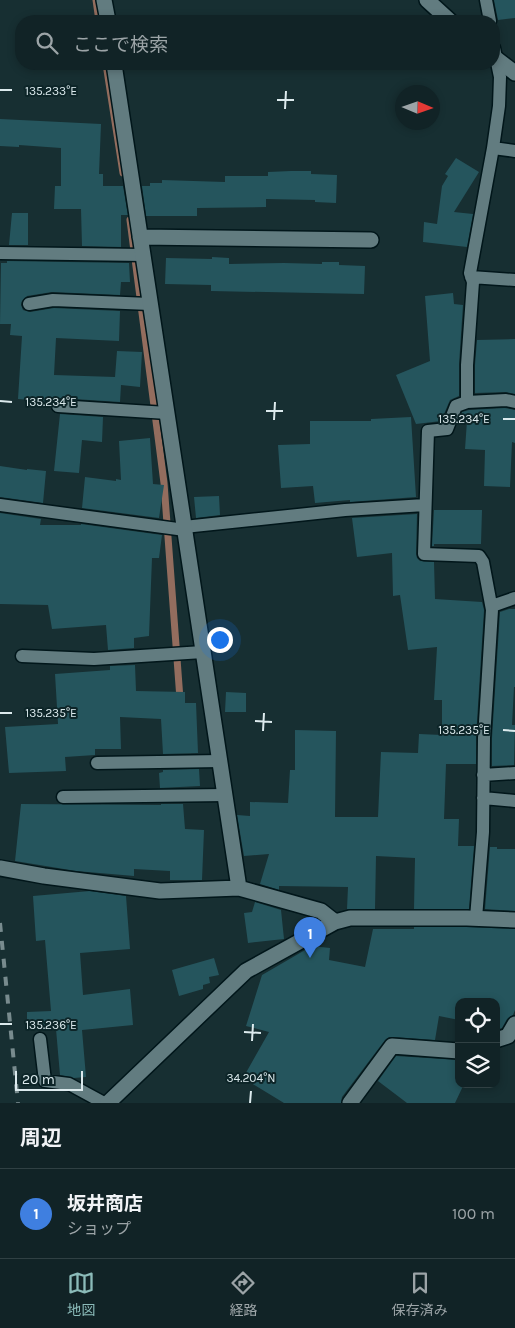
<!DOCTYPE html>
<html lang="ja">
<meta charset="utf-8">
<style>
:root{--surface:#112326;--page:#1a2b2e;--text:#f1f3f6;--muted:#9ca4a7;--line:#304043;--accent:#8bbbb9}
body{margin:0;font-family:Karla,"Noto Sans JP",sans-serif;background:var(--page);color:var(--text)}
.controls{position:absolute;right:15px;bottom:15px;display:grid;overflow:hidden;border-radius:10px;box-shadow:0 2px 8px #0003}
.controls button{width:45px;height:45px;display:grid;place-items:center;padding:0;border:0;border-bottom:1px solid var(--line);background:var(--surface);color:var(--text);font:25px sans-serif}
.compass{position:absolute;left:395px;top:85px;width:45px;height:45px;border-radius:50%;background:var(--surface);box-shadow:0 2px 8px #0003;rotate:92deg}
.scale{position:absolute;left:15px;bottom:12px;width:68px;box-sizing:border-box;padding-left:5px;border:2px solid #dceaed;border-top:0;font-size:14px;line-height:18px;white-space:nowrap;color:#dceaed;-webkit-text-stroke:4px #0d2528;paint-order:stroke}
.you{position:absolute;left:219px;top:639px;width:18px;height:18px;margin:-12px;border:4px solid #fff;border-radius:50%;background:#1a73e8;box-shadow:0 0 0 8px #1a73e833}
.badge{display:grid;place-items:center;width:32px;height:32px;border-radius:50%;background:var(--accent);color:#fff;font-size:16px;font-weight:700}
.pin{position:absolute;translate:-50% -41px;filter:drop-shadow(0 1px 2px #0008)}
.pin::after{content:'';position:absolute;top:26px;width:18px;height:15px;background:inherit;clip-path:polygon(0 0,100% 0,50% 100%)}
.list{margin:0;padding:0;list-style:none}
h2{display:flex;justify-content:space-between;align-items:center;height:65px;margin:0;padding:0 20px;font-size:21px}
h2 small{font-size:16px;font-weight:400;color:var(--muted)}
.list li{display:grid;grid-template-columns:32px 1fr auto;gap:15px;align-items:center;box-sizing:border-box;height:90px;padding:0 20px;border-top:1px solid var(--line)}
.list b{display:block;font-size:19px;white-space:nowrap}
.list p{margin:0;font-size:16px;white-space:nowrap;color:var(--muted)}
.list em{font-size:16px;font-style:normal;color:var(--muted)}
.icon{flex:none;width:28px;height:28px;fill:none;stroke:currentColor;stroke-width:2;stroke-linecap:round;stroke-linejoin:round}
.map{position:relative;flex:none;width:515px;height:1103px;overflow:hidden}
.search{position:absolute;background:var(--surface);box-shadow:0 2px 8px #0003;left:15px;right:15px;top:15px;height:55px;display:flex;align-items:center;gap:12px;box-sizing:border-box;padding:0 18px;border-radius:20px;color:var(--muted);font-size:19px}
.sheet{height:155px;background:var(--surface)}
nav{display:flex;justify-content:space-around;align-items:center;box-sizing:border-box;height:70px;border-top:1px solid var(--line);background:var(--surface);font-size:14px;color:var(--muted)}
nav a{display:grid;justify-items:center;gap:2px}
nav .on{color:var(--accent)}
.map>svg:first-child{display:block}
</style>
<div class="map">
<svg width="515" height="1103" viewBox="0 0 515 1103">
<rect width="100%" height="100%" fill="#172f32"/>
<g fill="none" stroke-linecap="round" stroke-linejoin="round">
<!-- stream -->
<path stroke="#936d5e" stroke-width="7" d="M96,0L99,21
M106,64L123,173
M130,220L164,483L180,699"/>
</g>
<!-- building -->
<path fill="#25555d" d="M494,0H515V18L498,20Z
M0,119L101,124L99,174H103V186H123L128,215H121V247L82,246L81,209H54L55,186H61V148L19,145V147L0,146Z
M456,158L479,172L454,212L473,214L467,247L423,242L424,222L437,224L442,186L448,176L445,174Z
M291,171H311V174L337,175L336,203L315,202V200L266,199V207L197,208V216H146L142,186H150V183H162V180L225,182V176H268V172Z
M12,213H28V245H9Z
M212,257L229,258V264L284,263L322,264V262H339V265L365,266L364,294L211,291V285L165,284L166,258L212,259Z
M7,261L129,263L130,282H121L120,295L52,292L27,296L22,301L21,305L23,310L30,312L54,308L120,311L119,341L56,338L54,375L115,377L117,351L142,352L140,387L121,385L120,402L59,398L54,399L51,402L18,399L22,336L10,335L11,324H0L1,263H7Z
M453,293L454,304L463,305L459,364V396L450,400L441,421L416,424L396,375L430,361L425,296Z
M515,339V394L506,392L475,393V365L477,340Z
M505,408L515,410V443L512,442L510,487L484,486L485,450L465,449L467,421H459L462,412L469,410Z
M60,414L103,417L102,442L82,440L79,473L54,471Z
M411,417L416,497L350,502V500L315,503L313,486L281,488L278,445L310,444V421H371V419Z
M150,438L153,484L164,485L159,518L82,508L85,477L116,481V479L121,480L119,441Z
M0,466L27,470V469L46,471L43,503L0,497Z
M219,496L220,515L196,518L194,497Z
M434,510H482L481,544H434V546H432Z
M0,513L41,519L40,525H81V524L162,535L159,558H152L149,636L134,638V648L108,650L106,625L52,629L48,605L0,604Z
M417,514L416,554L417,558L420,561L434,562L435,599L482,602L484,610L476,737V764H446L444,819H459L458,846H474L469,909H414L415,858L376,856L375,909H347L348,887L279,886V890L260,884L269,854L244,856L237,815L250,816V802L288,803L290,770H295V730L336,731L335,817H378L381,752L418,753L419,734L442,735V700H434L437,647L408,650L400,595L393,596L392,553L357,557L352,518Z
M509,609H515V687H514L512,725H515L514,765L492,766V738L500,612Z
M135,665L136,691L185,692V703H196L198,753L163,754L161,719L120,717L121,749H95V755L65,757L66,771L9,773L5,727L58,724L55,674L110,670V666Z
M226,692L246,693V712H225Z
M199,769L200,786L160,788L159,773L163,772V770Z
M21,804L161,805V804H183L185,829L204,830L202,880H170V871L134,869V876L76,871L15,861Z
M490,847H497V849H515V911L485,909Z
M90,891L126,896L130,949L80,953L83,995L130,989L133,1025L82,1030L86,1077L74,1078L60,1075L56,1029L27,1030V1012L51,1011L45,940L36,941L33,896Z
M255,902L281,910L284,939L248,943L244,913L252,912Z
M414,927H467L515,929V1010L513,1015L507,1019L502,1028L496,1030V1002H459V1020L439,1016L435,1040L393,1037H389L385,1040L342,1097L341,1103H284L243,1078L269,1032L246,1026L262,975L312,946L330,948L329,960L365,967L373,929H414Z
M214,958L219,975L209,977L210,983L203,985V989L179,996L172,970Z
M396,1056L459,1060V1084H464L455,1103H407L378,1081Z"/>
<g fill="none" stroke-linecap="round" stroke-linejoin="round">
<defs>
<path id="lane" d="M486,0L490,21
M493,148L515,151
M0,253L143,255
M471,277L515,280
M29,304L53,300L150,304
M467,402V365L473,282L470,273L493,148L499,106L500,77L494,48
M58,406L167,413
M0,505L185,530
M184,527L345,510L425,505
M492,606L515,598
M22,656L94,659L203,652
M97,763L220,761
M483,775L515,773
M63,797L225,795
M483,798L515,801
M476,918L483,832L484,738L492,610L483,562L479,556L424,554L428,431L447,429L456,406L467,402L506,400L515,402
M40,1039L45,1081L69,1084L104,1103"/>
<path id="street" d="M104,0L108,21
M427,0L450,21
M494,57L515,73
M114,64L239,888L321,911L335,922
M140,237L371,240
M0,868L44,876L160,891L239,888
M496,1040L508,1036L515,1024
M108,1103L246,971L335,922L350,918H467L515,920
M350,1103L392,1046L459,1051"/>
</defs>
<!-- lane casing -->
<use href="#lane" stroke="#01161a" stroke-width="15"/>
<!-- street casing -->
<use href="#street" stroke="#01161a" stroke-width="18"/>
<!-- lane -->
<use href="#lane" stroke="#627c80" stroke-width="12"/>
<!-- street -->
<use href="#street" stroke="#627c80" stroke-width="15"/>
<!-- rail -->
<path stroke="#788b8e" stroke-width="4" stroke-dasharray="9 9" stroke-linecap="butt" d="M0,923L18,1103"/>
</g>
<!-- ticks -->
<path fill="none" stroke="#dceaed" stroke-width="2" d="M0,90H12M277,100H294M285,109L286,91M0,401L12,402M266,411H283M503,419H515M274,420L275,402M0,713H12M255,721L272,722M503,730L515,731M263,731L264,713M0,1024H12M244,1032L261,1033M252,1041L253,1024M250,1103L251,1091"/>
<g font-size="12" text-anchor="middle" fill="#dceaed" stroke="#0d2528" stroke-width="4" stroke-linejoin="round" paint-order="stroke">
<text x="51" y="95">135.233°E</text>
<text x="51" y="406">135.234°E</text>
<text x="464" y="423">135.234°E</text>
<text x="51" y="717">135.235°E</text>
<text x="464" y="734">135.235°E</text>
<text x="51" y="1029">135.236°E</text>
<text x="251" y="1082">34.204°N</text>
</g>
</svg>
<div class="controls">
<button><svg class="icon" aria-label="locate" viewBox="0 0 24 24"><circle cx="12" cy="12" r="6"/><path d="M12 2v4M12 18v4M2 12h4M18 12h4"/></svg></button>
<button><svg class="icon" aria-label="layers" viewBox="0 0 24 24"><path d="M12 4l9 5-9 5-9-5zM3 14l9 5 9-5"/></svg></button>
</div>
<svg class="compass" viewBox="-18 -18 36 36"><path d="M0-13l5 13h-10z" fill="#e53935"/><path d="M0 13l5-13h-10z" fill="#9ca4a7"/></svg>
<div class="scale">20 m</div>
<div class="you"></div>
<div class="pin badge" style="left:310px;top:958px;background:#3f7fe0">1</div>
<div class="search"><svg class="icon" aria-label="search" viewBox="0 0 24 24"><circle cx="10" cy="10" r="6"/><path d="M15 15l6 6"/></svg>ここで検索</div>
</div>
<section class="sheet">
<h2>周辺<small></small></h2>
<ul class="list">
<li><span class="badge" style="background:#3f7fe0">1</span><div><b>坂井商店</b><p>ショップ</p></div><em>100 m</em></li>
</ul>
</section>
<nav>
<a class="on"><svg class="icon" aria-label="map" viewBox="0 0 24 24"><path d="M3 6l6-2 6 2 6-2v14l-6 2-6-2-6 2zM9 4v14M15 6v14"/></svg>地図</a>
<a><svg class="icon" aria-label="directions" viewBox="0 0 24 24"><path d="M12 3l9 9-9 9-9-9zM9 14v-3h6M13 9l2 2-2 2"/></svg>経路</a>
<a><svg class="icon" aria-label="saved" viewBox="0 0 24 24"><path d="M7 4h10v16l-5-4-5 4z"/></svg>保存済み</a>
</nav>
